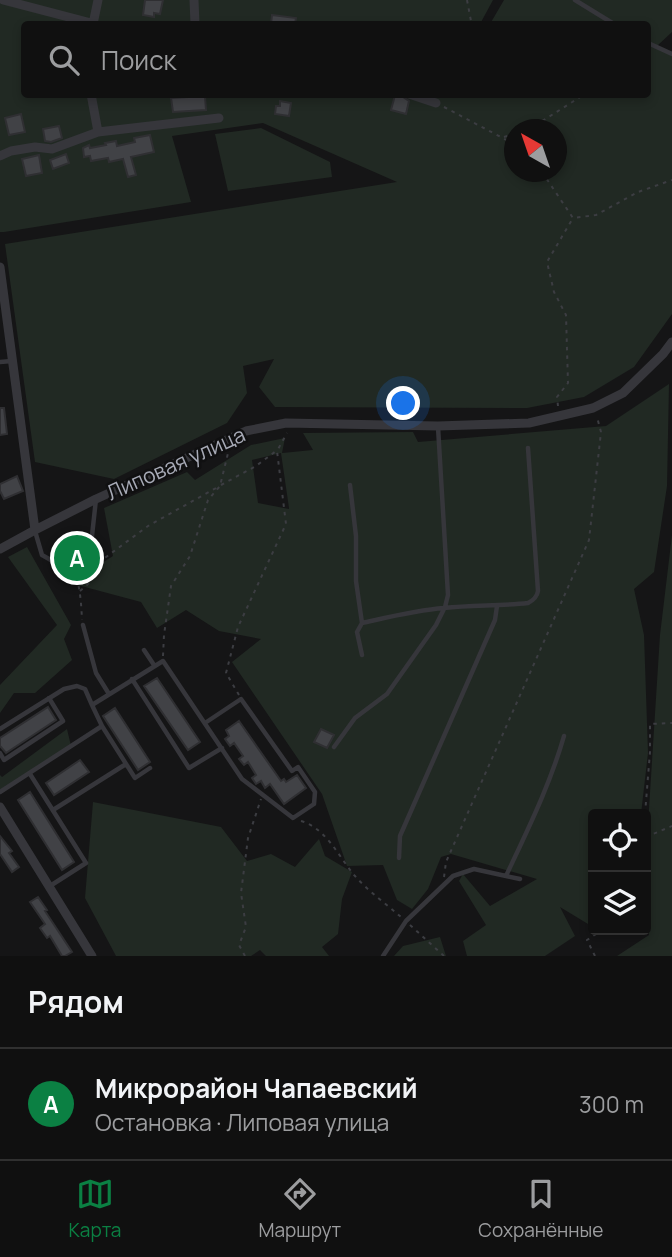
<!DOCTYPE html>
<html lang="ru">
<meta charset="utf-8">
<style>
:root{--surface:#101010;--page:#191919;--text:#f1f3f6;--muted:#9c9d9f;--line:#303030;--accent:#0b8043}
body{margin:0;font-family:Manrope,sans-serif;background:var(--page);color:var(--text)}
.controls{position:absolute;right:21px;bottom:21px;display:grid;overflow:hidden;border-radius:7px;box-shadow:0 4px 10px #0003}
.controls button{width:63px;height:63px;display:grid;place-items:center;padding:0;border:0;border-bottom:2px solid var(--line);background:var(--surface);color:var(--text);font:35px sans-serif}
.compass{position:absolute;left:504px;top:119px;width:63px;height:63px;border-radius:50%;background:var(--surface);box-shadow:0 4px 10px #0003;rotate:320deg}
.you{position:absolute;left:404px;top:404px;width:24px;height:24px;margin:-18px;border:5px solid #fff;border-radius:50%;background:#1a73e8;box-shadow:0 0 0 10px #1a73e833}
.badge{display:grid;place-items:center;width:46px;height:46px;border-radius:50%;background:var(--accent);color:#fff;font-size:23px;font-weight:700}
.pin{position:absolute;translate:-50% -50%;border:4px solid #fff;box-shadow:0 2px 7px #0006}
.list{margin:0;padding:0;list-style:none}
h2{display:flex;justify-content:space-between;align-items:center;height:91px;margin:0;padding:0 28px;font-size:30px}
h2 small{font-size:23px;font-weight:400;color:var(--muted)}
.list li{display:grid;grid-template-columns:46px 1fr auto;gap:21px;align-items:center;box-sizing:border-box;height:112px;padding:0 28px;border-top:2px solid var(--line)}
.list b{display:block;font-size:26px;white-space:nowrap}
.list p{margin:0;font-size:23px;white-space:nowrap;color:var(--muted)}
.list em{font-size:23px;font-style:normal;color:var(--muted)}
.icon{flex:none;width:38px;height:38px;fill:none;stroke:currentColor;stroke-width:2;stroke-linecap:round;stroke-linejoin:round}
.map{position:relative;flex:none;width:672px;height:956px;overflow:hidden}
.search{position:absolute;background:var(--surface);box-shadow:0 4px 10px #0003;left:21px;right:21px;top:21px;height:77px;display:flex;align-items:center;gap:18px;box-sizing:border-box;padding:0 24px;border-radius:7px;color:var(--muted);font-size:26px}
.sheet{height:203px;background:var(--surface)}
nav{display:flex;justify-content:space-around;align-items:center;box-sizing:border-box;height:98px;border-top:2px solid var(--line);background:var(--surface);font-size:19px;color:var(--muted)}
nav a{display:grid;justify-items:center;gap:4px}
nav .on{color:var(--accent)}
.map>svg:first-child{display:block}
</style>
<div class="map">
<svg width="672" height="956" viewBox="0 0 672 956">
<rect width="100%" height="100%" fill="#151516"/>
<!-- green -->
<path fill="#212923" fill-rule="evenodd" d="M0,0H493L480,24H24V94H648V24H490L504,0H672V32L657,46L672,55V314L634,367L584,397L527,408L275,407L259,387L274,359L243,366L247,393L227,423L114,479L35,462L5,244L397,182L263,123L172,136L191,202L4,232H0ZM514,130H556V172H514Z
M261,128L330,162L332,177L228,191L215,134Z
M669,384L667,486L654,572L634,589L644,635L648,753L641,814H593V927L560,907L575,936L545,956H467L463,941L486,925L459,881L463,874L490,906L537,879L451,854L441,857L428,889L412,909L397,900L383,865L347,866L322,794L232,662L261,639L219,631L186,610L157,628L141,602L70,583L113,556L104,508L187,472L195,480L251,445L285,438L282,453L313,450L303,433L413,432L418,442L606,426ZM281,453L289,508V509L258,503L252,460Z
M672,535V956H617L649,935L646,892V856L660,635Z
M27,547L71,625L64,639L72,660L35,693H14L0,713V685L57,625L8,557Z
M67,729L71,746L0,790V775L2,777Z
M93,802L221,827L247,861L271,854L295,867L319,839L325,856L352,872L342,899L338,934L322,947L329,956H266L260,950L251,956H116L85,898Z
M440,937L446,956H394L403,946Z"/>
<!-- building -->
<path fill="#414246" stroke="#2f2f32" stroke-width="2" d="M145,0H163L160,14L154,13V17L143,15Z
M272,15L296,18L295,24H271Z
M395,95L403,97L409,101L406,114L391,110Z
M205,96L206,110L173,112L171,98Z
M280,101L291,103L289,116L275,114L276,106H280Z
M21,114L25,132L9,135L5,118Z
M59,126L62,138L51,142L45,141L43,129Z
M150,135L154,152L131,157L136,175L128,177L123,159L109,162L108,158L91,161L90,156L84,157L83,148L89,145L90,148L106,145L105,143L116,141L117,146L135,142L134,138Z
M66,154L69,163L53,169L50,160Z
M39,155L42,173L26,176L22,159Z
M0,408H4L7,434L0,435Z
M17,476L23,491L4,499L0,491V484Z
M157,678L200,742L188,750L144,686Z
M48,707L56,720L6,753L0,746V738Z
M115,708L150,762L138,770L103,716Z
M239,721L281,781L284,779L286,782L297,775L306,788L284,804L270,784L265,788L261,781L256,784L252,778L256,775L248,762L244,765L239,759L243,756L234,743L230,746L225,739L229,736L226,730Z
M321,729L334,735L327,748L314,742Z
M80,760L89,772L54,795L46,783Z
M30,792L74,862L62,870L18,800Z
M0,836L12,851L9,853L19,867L12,872L0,854Z
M38,897L47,910L45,911L72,952L65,956H62L50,936L47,938L40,928L45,924L30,902Z"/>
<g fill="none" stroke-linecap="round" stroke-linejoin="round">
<!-- path -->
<path stroke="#3c3d42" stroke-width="2" stroke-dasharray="3.5 5" stroke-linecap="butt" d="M467,0L471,21L469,24
M444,107L514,144
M528,130L585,94
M504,137L514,134
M542,172L573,218L596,215L638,192L672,180
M558,406L557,397L568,383L566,315L554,292L547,262L573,218
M221,485L256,466L276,451
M70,562C80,580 81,600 82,620
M80,591L88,584L102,560L148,526L216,488
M163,656L164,635L171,586L190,556L208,500L220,486L229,449
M239,695L226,673L238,627L286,524L277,451L287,433
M645,814L650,752V724L672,723
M301,821C327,829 338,856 355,876C368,891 386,904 401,917
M646,837L672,826
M444,877L446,862L589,540L601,432L597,417
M410,925L444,956
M245,956L239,945L246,927L241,893L248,838L261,799
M595,956L587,940L602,930"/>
<!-- service -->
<path stroke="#36363b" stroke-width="4.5" d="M575,0L614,24
M648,43L672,54
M0,362L12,361
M350,485L356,536V581L362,623C389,617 417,610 444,608C472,605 500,606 528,603C534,600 537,597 538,591L528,448
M35,531L42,555L56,563L91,545L96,499
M83,625L96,673L109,694
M144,650L154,665
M362,655L357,632L362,623
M132,679L189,768L222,748
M0,729L64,689L77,686L85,689L92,705
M334,747L355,718L387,694L436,625L445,607L448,595L438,427
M0,753L4,760L63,721L49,698
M150,768L135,778L102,726L92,705L163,661L242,779L293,818L314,804L315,792L298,767L292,771L241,699L205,723
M30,774L86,863L50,886
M0,792L102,726
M53,810L126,764
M399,858L400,836L495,620L497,606
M506,876L520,879
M383,956L406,921L453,876L474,869L506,876C527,831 550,785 564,736"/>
<!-- minor -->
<path stroke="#36363b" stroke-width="9" d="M3,0L95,24
M194,0L195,24
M93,24L98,0
M91,94L98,132
M409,94L436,103
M0,156L11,151L35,147L52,149L98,132L219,118
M0,267L35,530
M0,549L35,530L96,499L246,431L286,423L438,426L529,423L593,408L623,393L663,354L672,342
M0,807L92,956"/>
</g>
<g text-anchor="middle" stroke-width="5" stroke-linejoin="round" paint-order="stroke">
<!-- street labels -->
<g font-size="21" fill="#a7aab6" stroke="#101011">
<text transform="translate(176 464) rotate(-24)" y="7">Липовая улица</text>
</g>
</g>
</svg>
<div class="controls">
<button><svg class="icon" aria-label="locate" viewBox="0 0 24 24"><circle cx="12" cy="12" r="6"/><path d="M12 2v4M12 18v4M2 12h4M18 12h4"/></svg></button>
<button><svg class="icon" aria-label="layers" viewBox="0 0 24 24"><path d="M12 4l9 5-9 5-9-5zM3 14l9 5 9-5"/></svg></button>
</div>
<svg class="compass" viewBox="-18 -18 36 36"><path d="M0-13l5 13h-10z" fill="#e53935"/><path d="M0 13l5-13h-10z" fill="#9c9d9f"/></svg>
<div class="you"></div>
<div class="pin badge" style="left:77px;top:558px">A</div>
<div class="search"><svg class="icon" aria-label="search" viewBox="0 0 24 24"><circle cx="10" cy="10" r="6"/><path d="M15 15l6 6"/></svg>Поиск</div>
</div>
<section class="sheet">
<h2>Рядом<small></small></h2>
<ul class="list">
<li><span class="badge">A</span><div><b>Микрорайон Чапаевский</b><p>Остановка · Липовая улица</p></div><em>300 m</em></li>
</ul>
</section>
<nav>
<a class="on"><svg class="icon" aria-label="map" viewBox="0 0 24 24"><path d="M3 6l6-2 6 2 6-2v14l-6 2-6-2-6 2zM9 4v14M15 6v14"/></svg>Карта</a>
<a><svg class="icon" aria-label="directions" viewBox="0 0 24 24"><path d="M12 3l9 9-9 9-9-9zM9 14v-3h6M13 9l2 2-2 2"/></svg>Маршрут</a>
<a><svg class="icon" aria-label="saved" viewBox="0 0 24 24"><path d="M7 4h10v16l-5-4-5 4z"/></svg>Сохранённые</a>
</nav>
